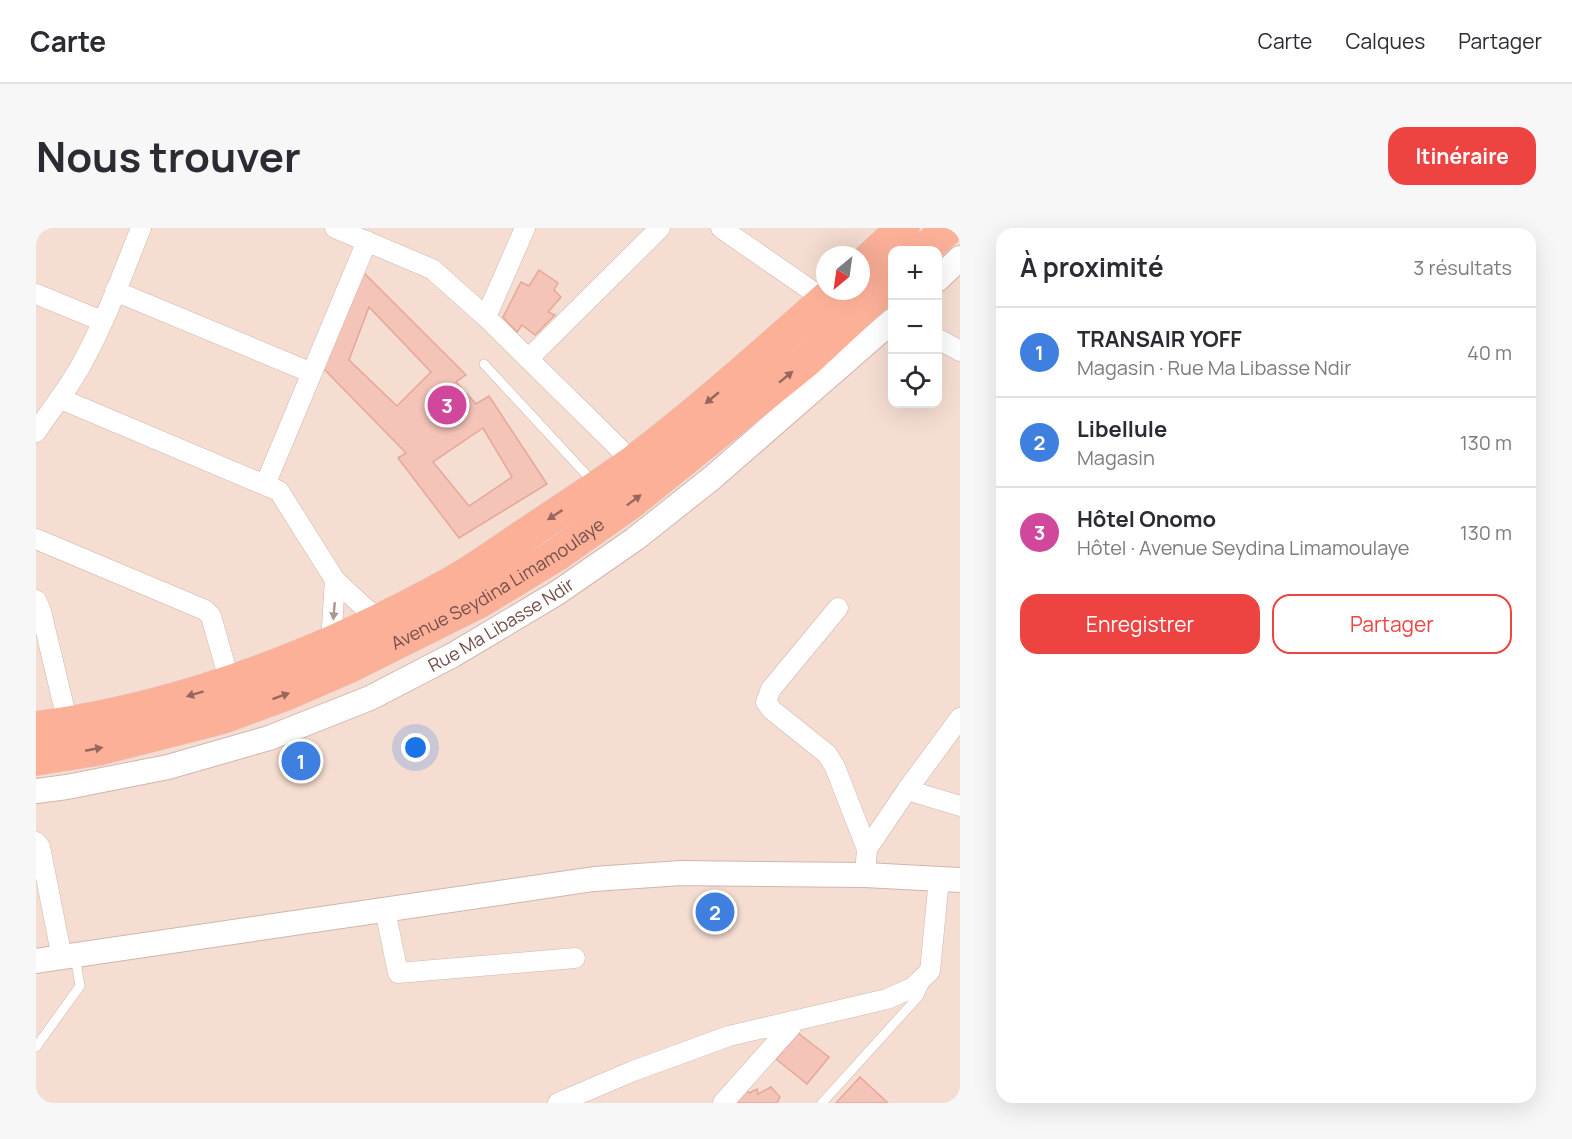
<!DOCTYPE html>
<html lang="fr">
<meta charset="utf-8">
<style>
:root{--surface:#fff;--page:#f7f7f7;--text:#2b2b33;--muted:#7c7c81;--line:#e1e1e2;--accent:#ed4442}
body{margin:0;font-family:Manrope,sans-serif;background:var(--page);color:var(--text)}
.controls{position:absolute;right:18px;top:18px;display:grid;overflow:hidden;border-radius:12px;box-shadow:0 6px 24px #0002}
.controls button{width:54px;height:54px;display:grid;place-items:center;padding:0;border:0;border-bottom:2px solid var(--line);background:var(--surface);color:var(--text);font:30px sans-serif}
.compass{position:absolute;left:780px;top:18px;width:54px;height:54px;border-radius:50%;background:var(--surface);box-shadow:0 6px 24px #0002;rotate:209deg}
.you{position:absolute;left:380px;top:520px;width:21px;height:21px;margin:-15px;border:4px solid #fff;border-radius:50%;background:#1a73e8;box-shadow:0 0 0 9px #1a73e833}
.badge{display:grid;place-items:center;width:39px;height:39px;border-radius:50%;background:var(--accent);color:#fff;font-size:20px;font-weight:700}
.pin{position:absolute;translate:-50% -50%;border:3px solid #fff;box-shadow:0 2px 6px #0006}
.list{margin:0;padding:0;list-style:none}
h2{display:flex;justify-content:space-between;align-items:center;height:78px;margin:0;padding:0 24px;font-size:26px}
h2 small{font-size:20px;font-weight:400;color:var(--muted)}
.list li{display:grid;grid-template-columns:39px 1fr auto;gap:18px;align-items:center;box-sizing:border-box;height:90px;padding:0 24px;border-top:2px solid var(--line)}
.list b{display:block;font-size:22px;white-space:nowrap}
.list p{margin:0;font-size:20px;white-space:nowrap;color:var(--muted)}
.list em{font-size:20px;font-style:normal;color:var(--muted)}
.actions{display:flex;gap:12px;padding:18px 24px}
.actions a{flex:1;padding:14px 0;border:2px solid var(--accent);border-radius:18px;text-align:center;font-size:21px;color:var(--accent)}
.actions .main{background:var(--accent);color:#fff}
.icon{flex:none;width:33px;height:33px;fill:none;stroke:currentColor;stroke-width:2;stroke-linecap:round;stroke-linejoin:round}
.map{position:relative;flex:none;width:924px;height:875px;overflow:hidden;border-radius:18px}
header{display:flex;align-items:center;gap:36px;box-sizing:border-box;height:84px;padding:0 30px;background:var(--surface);border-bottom:2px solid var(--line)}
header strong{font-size:28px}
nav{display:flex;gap:33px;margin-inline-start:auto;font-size:21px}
.intro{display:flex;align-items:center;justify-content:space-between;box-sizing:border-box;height:144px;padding:0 36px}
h1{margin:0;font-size:42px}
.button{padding:15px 27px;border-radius:18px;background:var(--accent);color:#fff;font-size:21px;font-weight:700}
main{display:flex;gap:36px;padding:0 36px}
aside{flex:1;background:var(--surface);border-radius:18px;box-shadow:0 6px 24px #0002}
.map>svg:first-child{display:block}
</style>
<header>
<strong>Carte</strong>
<nav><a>Carte</a><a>Calques</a><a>Partager</a></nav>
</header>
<div class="intro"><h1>Nous trouver</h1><a class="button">Itinéraire</a></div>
<main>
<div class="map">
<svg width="924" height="875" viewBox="0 0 924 875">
<rect width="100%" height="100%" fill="#fdede3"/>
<!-- residential -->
<path fill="#f5ddd1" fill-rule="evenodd" d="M0,0H924V875H0ZM856,22H902V176H856ZM789,27H825V63H789Z"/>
<!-- building -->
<path fill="#f4c4b9" stroke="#e7a699" stroke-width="1.5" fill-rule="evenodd" d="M503,42L522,55L518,62L525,69L512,84L519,87L499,107L486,97L481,104L467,89L485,54L493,58Z
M326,43L430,147L420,154L440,176L453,168L511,256L423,310L362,230L370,225L287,140ZM333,79L395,144L361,178L313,132ZM447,200L476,249L433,278L397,234Z
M762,805L793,829L771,856L740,831Z
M824,849L851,874L849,875H800Z
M735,859L744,869L741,875H696L710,862L713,865L721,861L722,866Z"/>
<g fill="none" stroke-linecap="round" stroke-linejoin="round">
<defs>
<path id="service" d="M448,136L558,255
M0,819L44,758L39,728
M786,875L882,769L888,757"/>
<path id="minor" d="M299,0L396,41L450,89L597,234
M685,0L789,72
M79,63L276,145
M0,66L66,93
M450,89L489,0
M902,111L924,123
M492,131L624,0
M25,171L243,263L299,352L330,381L346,392
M0,204C15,182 31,162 44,139C69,95 86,47 105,0
M229,257L331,13
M0,311L169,382L175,388L194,455
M0,372L5,383L32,496
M802,380L735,461L730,474L736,482L791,526L799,539L831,621
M295,415L299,352
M871,562L924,578
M0,614L4,619L26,730
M829,647L831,621L871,562L924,490
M349,682L362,745L539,730
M522,875L597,843L693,808L851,771L876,760L894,743L903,651
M687,875L759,794"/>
<g id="tertiary">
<path d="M902,51L924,30"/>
<path id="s1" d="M0,563L31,559L132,539L233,510L334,470L417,427L521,365L599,311L676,250L856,93"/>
<path d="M0,733L558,651L645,645L829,647L924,652"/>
</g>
<g id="trunk">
<path d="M889,22L912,0"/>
<path d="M825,39L867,0"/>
<path d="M0,500C148,480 288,426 419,353C448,336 476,315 504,297C535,276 567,256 597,234C667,181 733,121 799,63"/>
<path id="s2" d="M0,531L62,521L129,504L187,489L252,465L314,438L446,372L520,327L594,275L770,133L856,53"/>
</g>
</defs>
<!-- service casing -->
<use href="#service" stroke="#d1b5ac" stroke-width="10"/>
<!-- minor casing -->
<use href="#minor" stroke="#d1b5ac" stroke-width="21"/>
<!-- tertiary casing -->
<use href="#tertiary" stroke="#d1b5ac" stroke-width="26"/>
<!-- trunk casing -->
<use href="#trunk" stroke="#d9cdcc" stroke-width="34"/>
<!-- service -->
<use href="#service" stroke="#fff" stroke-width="9"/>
<!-- minor -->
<use href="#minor" stroke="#fff" stroke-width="20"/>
<!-- tertiary -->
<use href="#tertiary" stroke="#fff" stroke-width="24"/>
<!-- trunk -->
<use href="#trunk" stroke="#fcb098" stroke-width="33"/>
</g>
<!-- one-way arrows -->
<defs><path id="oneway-solid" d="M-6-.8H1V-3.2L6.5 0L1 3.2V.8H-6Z" transform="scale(1.5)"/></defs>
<g fill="#98665c">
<use href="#oneway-solid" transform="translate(750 149) rotate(-39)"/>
<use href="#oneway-solid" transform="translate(676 170) rotate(140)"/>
<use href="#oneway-solid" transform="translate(598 272) rotate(-37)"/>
<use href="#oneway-solid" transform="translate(519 287) rotate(147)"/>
<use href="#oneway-solid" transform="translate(159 466) rotate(163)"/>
<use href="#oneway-solid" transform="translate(245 468) rotate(-20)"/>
<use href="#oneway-solid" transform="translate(58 521) rotate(-11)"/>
</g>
<use fill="#ad9591" href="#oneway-solid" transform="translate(298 383) rotate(95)"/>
<g text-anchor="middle" stroke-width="5" stroke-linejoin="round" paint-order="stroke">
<!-- street labels -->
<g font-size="18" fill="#764e48" stroke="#fff2ea">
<text dy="6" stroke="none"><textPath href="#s2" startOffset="498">Avenue Seydina Limamoulaye</textPath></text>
<text dy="6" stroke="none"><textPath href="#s1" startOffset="498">Rue Ma Libasse Ndir</textPath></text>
</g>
</g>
</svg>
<div class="controls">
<button>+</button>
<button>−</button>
<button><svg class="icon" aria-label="locate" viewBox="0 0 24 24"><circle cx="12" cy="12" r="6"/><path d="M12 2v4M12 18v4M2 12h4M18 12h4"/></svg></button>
</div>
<svg class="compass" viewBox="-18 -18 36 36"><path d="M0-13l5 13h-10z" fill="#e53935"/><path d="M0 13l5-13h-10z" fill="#7c7c81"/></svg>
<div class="you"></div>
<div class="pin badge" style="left:265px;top:533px;background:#3f7fe0">1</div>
<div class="pin badge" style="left:679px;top:684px;background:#3f7fe0">2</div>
<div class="pin badge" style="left:411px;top:177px;background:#d1479c">3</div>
</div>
<aside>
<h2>À proximité<small>3 résultats</small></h2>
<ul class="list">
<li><span class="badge" style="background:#3f7fe0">1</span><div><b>TRANSAIR YOFF</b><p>Magasin · Rue Ma Libasse Ndir</p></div><em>40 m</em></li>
<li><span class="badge" style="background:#3f7fe0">2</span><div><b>Libellule</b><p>Magasin</p></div><em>130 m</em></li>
<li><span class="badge" style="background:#d1479c">3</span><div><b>Hôtel Onomo</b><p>Hôtel · Avenue Seydina Limamoulaye</p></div><em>130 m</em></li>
</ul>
<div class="actions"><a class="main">Enregistrer</a><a>Partager</a></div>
</aside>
</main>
